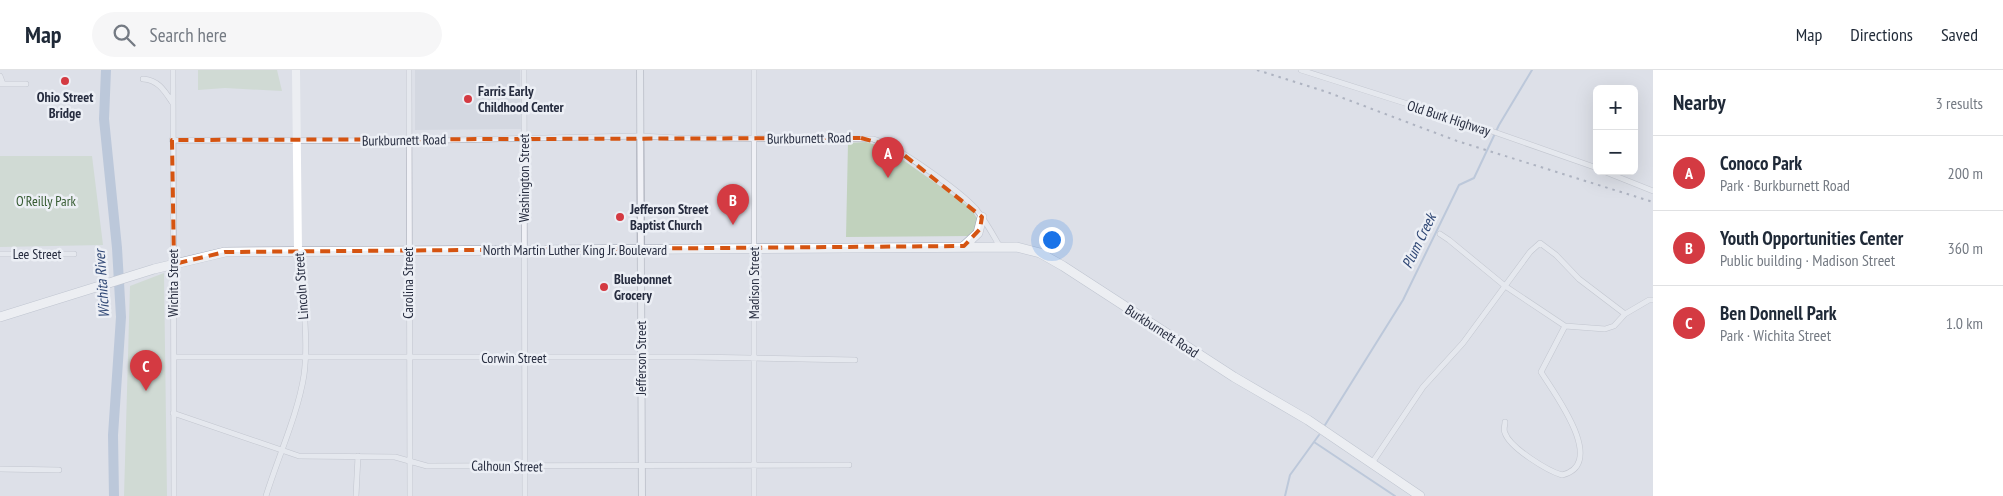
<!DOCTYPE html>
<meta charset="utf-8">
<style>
:root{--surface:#fff;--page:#f6f6f7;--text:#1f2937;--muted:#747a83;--line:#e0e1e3;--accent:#d43a42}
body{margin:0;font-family:"PT Sans Narrow",sans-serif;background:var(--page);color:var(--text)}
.controls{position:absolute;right:15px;top:15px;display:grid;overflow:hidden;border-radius:8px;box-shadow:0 5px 20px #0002}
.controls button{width:45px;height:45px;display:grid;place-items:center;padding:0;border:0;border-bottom:1px solid var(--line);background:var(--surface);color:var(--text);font:25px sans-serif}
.you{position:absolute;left:1051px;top:169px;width:18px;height:18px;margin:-12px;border:4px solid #fff;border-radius:50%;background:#1a73e8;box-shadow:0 0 0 8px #1a73e833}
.badge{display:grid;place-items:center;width:32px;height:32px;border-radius:50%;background:var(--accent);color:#fff;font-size:16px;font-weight:700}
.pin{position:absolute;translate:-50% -41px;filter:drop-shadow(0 1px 2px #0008)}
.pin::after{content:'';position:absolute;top:26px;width:18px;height:15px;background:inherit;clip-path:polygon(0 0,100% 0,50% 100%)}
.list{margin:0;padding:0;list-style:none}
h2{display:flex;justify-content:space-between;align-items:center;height:65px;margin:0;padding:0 20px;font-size:21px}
h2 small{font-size:16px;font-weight:400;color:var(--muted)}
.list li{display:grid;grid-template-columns:32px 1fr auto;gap:15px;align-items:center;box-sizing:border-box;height:75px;padding:0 20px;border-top:1px solid var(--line)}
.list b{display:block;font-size:19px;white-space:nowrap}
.list p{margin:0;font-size:16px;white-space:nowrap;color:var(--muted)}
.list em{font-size:16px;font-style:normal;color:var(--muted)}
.icon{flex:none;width:28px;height:28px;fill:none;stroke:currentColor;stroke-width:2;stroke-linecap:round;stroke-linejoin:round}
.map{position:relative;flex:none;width:1653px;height:426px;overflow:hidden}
header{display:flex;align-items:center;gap:30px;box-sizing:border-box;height:70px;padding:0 25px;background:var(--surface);border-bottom:1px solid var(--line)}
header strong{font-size:24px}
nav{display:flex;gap:28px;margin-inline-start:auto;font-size:18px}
.search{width:350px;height:45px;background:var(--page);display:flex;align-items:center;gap:12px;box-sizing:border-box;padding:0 18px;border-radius:28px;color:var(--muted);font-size:19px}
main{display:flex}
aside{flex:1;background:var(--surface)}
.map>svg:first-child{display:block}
</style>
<header>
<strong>Map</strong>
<div class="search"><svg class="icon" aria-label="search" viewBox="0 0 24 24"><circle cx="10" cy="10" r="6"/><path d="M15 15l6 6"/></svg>Search here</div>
<nav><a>Map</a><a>Directions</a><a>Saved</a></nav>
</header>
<main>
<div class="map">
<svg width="1653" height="426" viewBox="0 0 1653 426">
<rect width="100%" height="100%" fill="#dde0e8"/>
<!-- built -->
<path fill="#cbcfda" d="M415,0H520L521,59L415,60Z"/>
<!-- green -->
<path fill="#c1d2bd" d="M198,0H277L282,21L225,18L198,20Z
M866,72L886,78L971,138L979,152L971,166L846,167L848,73Z
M0,86H92L103,175L0,177Z
M164,203L167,426H124L130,216Z"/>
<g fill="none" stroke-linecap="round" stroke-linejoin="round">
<!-- stream -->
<path stroke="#96aaca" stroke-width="2" d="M1325,355L1403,230L1459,115L1474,108L1499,55L1532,0
M1314,372L1395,426
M1285,426L1290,405L1319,365"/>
<!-- river -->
<path stroke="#96aaca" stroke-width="10" d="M106,0L104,49L117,178L121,247L113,365L114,426"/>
<defs>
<path id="minor" d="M173,0L174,426
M409,0L410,426
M524,0L525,426
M754,0V426
M1301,0L1477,56L1597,98
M0,6L3,14
M143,9C158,10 164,20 172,32
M0,14H26
M172,70L409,71L640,66L678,68L873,69C896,75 960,121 976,139C985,150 992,163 999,175
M1603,101L1653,121
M1440,164L1449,170L1505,216L1565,256L1605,259L1614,256L1625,244L1649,230H1653
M0,184H74
M174,287H693L855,290
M173,343L299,386L395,387L427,396L849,395
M1505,352C1505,356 1503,359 1505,363C1510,378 1548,401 1562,405C1608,394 1554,323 1541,302L1565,256
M1372,393L1423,317L1463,273L1530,182L1540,173L1556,185L1579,209L1625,244
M0,399L59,400
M266,426C278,387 298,344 304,305C309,268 302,218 298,181
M356,426L358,386"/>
<path id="tertiary" d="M640,0L642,426"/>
<path id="primary" d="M964,176L978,163L982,147
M0,247L154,199L225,182L1017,177L1040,183L1063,196L1234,307L1308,350L1420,426"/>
</defs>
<!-- minor casing -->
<use href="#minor" stroke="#a2a6b2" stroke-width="6"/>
<!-- tertiary casing -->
<use href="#tertiary" stroke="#a2a6b2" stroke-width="8"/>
<!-- primary casing -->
<use href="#primary" stroke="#9ca3b4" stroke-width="10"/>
<!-- minor -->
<use href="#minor" stroke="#f0f1f6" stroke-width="5"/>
<!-- tertiary -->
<use href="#tertiary" stroke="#f0f1f6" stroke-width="6"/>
<!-- secondary -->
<path stroke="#fff" stroke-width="8" d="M296,0L298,181"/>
<!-- primary -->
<use href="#primary" stroke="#fff" stroke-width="9"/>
<!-- rail -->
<path stroke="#767d92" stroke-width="2" stroke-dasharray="2.5 5" stroke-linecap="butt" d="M1257,0L1327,22L1457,71L1653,132"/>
</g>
<!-- marked area -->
<path d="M0 0H1653V426H0ZM861,68L894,77L982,147L980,159L964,176L225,182L174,194L172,70Z" fill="#dde0e8" fill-opacity=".55" fill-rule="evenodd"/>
<path fill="none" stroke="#d55411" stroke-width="4" stroke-dasharray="10 6" stroke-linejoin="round" d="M861,68L894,77L982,147L980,159L964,176L225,182L174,194L172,70Z"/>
<!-- markers -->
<g fill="#d43a42" stroke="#eceff5" stroke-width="2">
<circle cx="65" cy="11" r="5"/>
<circle cx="468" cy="29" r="5"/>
<circle cx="620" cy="147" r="5"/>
<circle cx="604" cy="217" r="5"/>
</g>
<g text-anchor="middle" stroke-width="5" stroke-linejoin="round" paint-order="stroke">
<!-- poi labels -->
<g font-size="14" font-weight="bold" fill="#262c3f" stroke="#eceff5" text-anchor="start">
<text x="478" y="26">Farris Early<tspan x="478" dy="16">Childhood Center</tspan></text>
<text x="65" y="32" text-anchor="middle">Ohio Street<tspan x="65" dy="16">Bridge</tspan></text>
<text x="630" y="144">Jefferson Street<tspan x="630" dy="16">Baptist Church</tspan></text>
<text x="614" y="214">Bluebonnet<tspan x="614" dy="16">Grocery</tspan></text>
</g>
<!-- street labels -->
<g font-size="14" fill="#262c3f" stroke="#eceff5">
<text transform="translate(1449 48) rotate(18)" y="5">Old Burk Highway</text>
<text transform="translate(809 68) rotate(-1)" y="5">Burkburnett Road</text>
<text transform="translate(404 70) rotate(-1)" y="5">Burkburnett Road</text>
<text transform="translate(524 108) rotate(-90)" y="5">Washington Street</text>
<text x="575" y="185">North Martin Luther King Jr. Boulevard</text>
<text x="37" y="189">Lee Street</text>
<text transform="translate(173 213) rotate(-90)" y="5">Wichita Street</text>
<text transform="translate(408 213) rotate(-90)" y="5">Carolina Street</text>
<text transform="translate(754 213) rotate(-90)" y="5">Madison Street</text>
<text transform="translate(301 216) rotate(-94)" y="5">Lincoln Street</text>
<text transform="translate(1162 261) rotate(33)" y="5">Burkburnett Road</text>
<text x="514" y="293">Corwin Street</text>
<text transform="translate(641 288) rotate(-90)" y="5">Jefferson Street</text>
<text transform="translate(507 396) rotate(1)" y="5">Calhoun Street</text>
</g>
<!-- park labels -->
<g font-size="14" fill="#365b32" stroke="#eceff5">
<text x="46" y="136">O'Reilly Park</text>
</g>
<!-- water labels -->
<g font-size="15" font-style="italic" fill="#2e4674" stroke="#eceff5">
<text transform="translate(1419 171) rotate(-64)" y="5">Plum Creek</text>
<text transform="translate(102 214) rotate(-94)" y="5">Wichita River</text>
</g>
</g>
</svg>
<div class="controls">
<button>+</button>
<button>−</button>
</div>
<div class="you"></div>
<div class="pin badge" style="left:888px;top:108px">A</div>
<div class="pin badge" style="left:733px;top:155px">B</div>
<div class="pin badge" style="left:146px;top:321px">C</div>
</div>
<aside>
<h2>Nearby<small>3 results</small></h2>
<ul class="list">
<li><span class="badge">A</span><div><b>Conoco Park</b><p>Park · Burkburnett Road</p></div><em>200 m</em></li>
<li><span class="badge">B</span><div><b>Youth Opportunities Center</b><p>Public building · Madison Street</p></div><em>360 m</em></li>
<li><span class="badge">C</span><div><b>Ben Donnell Park</b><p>Park · Wichita Street</p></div><em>1.0 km</em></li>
</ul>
</aside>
</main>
